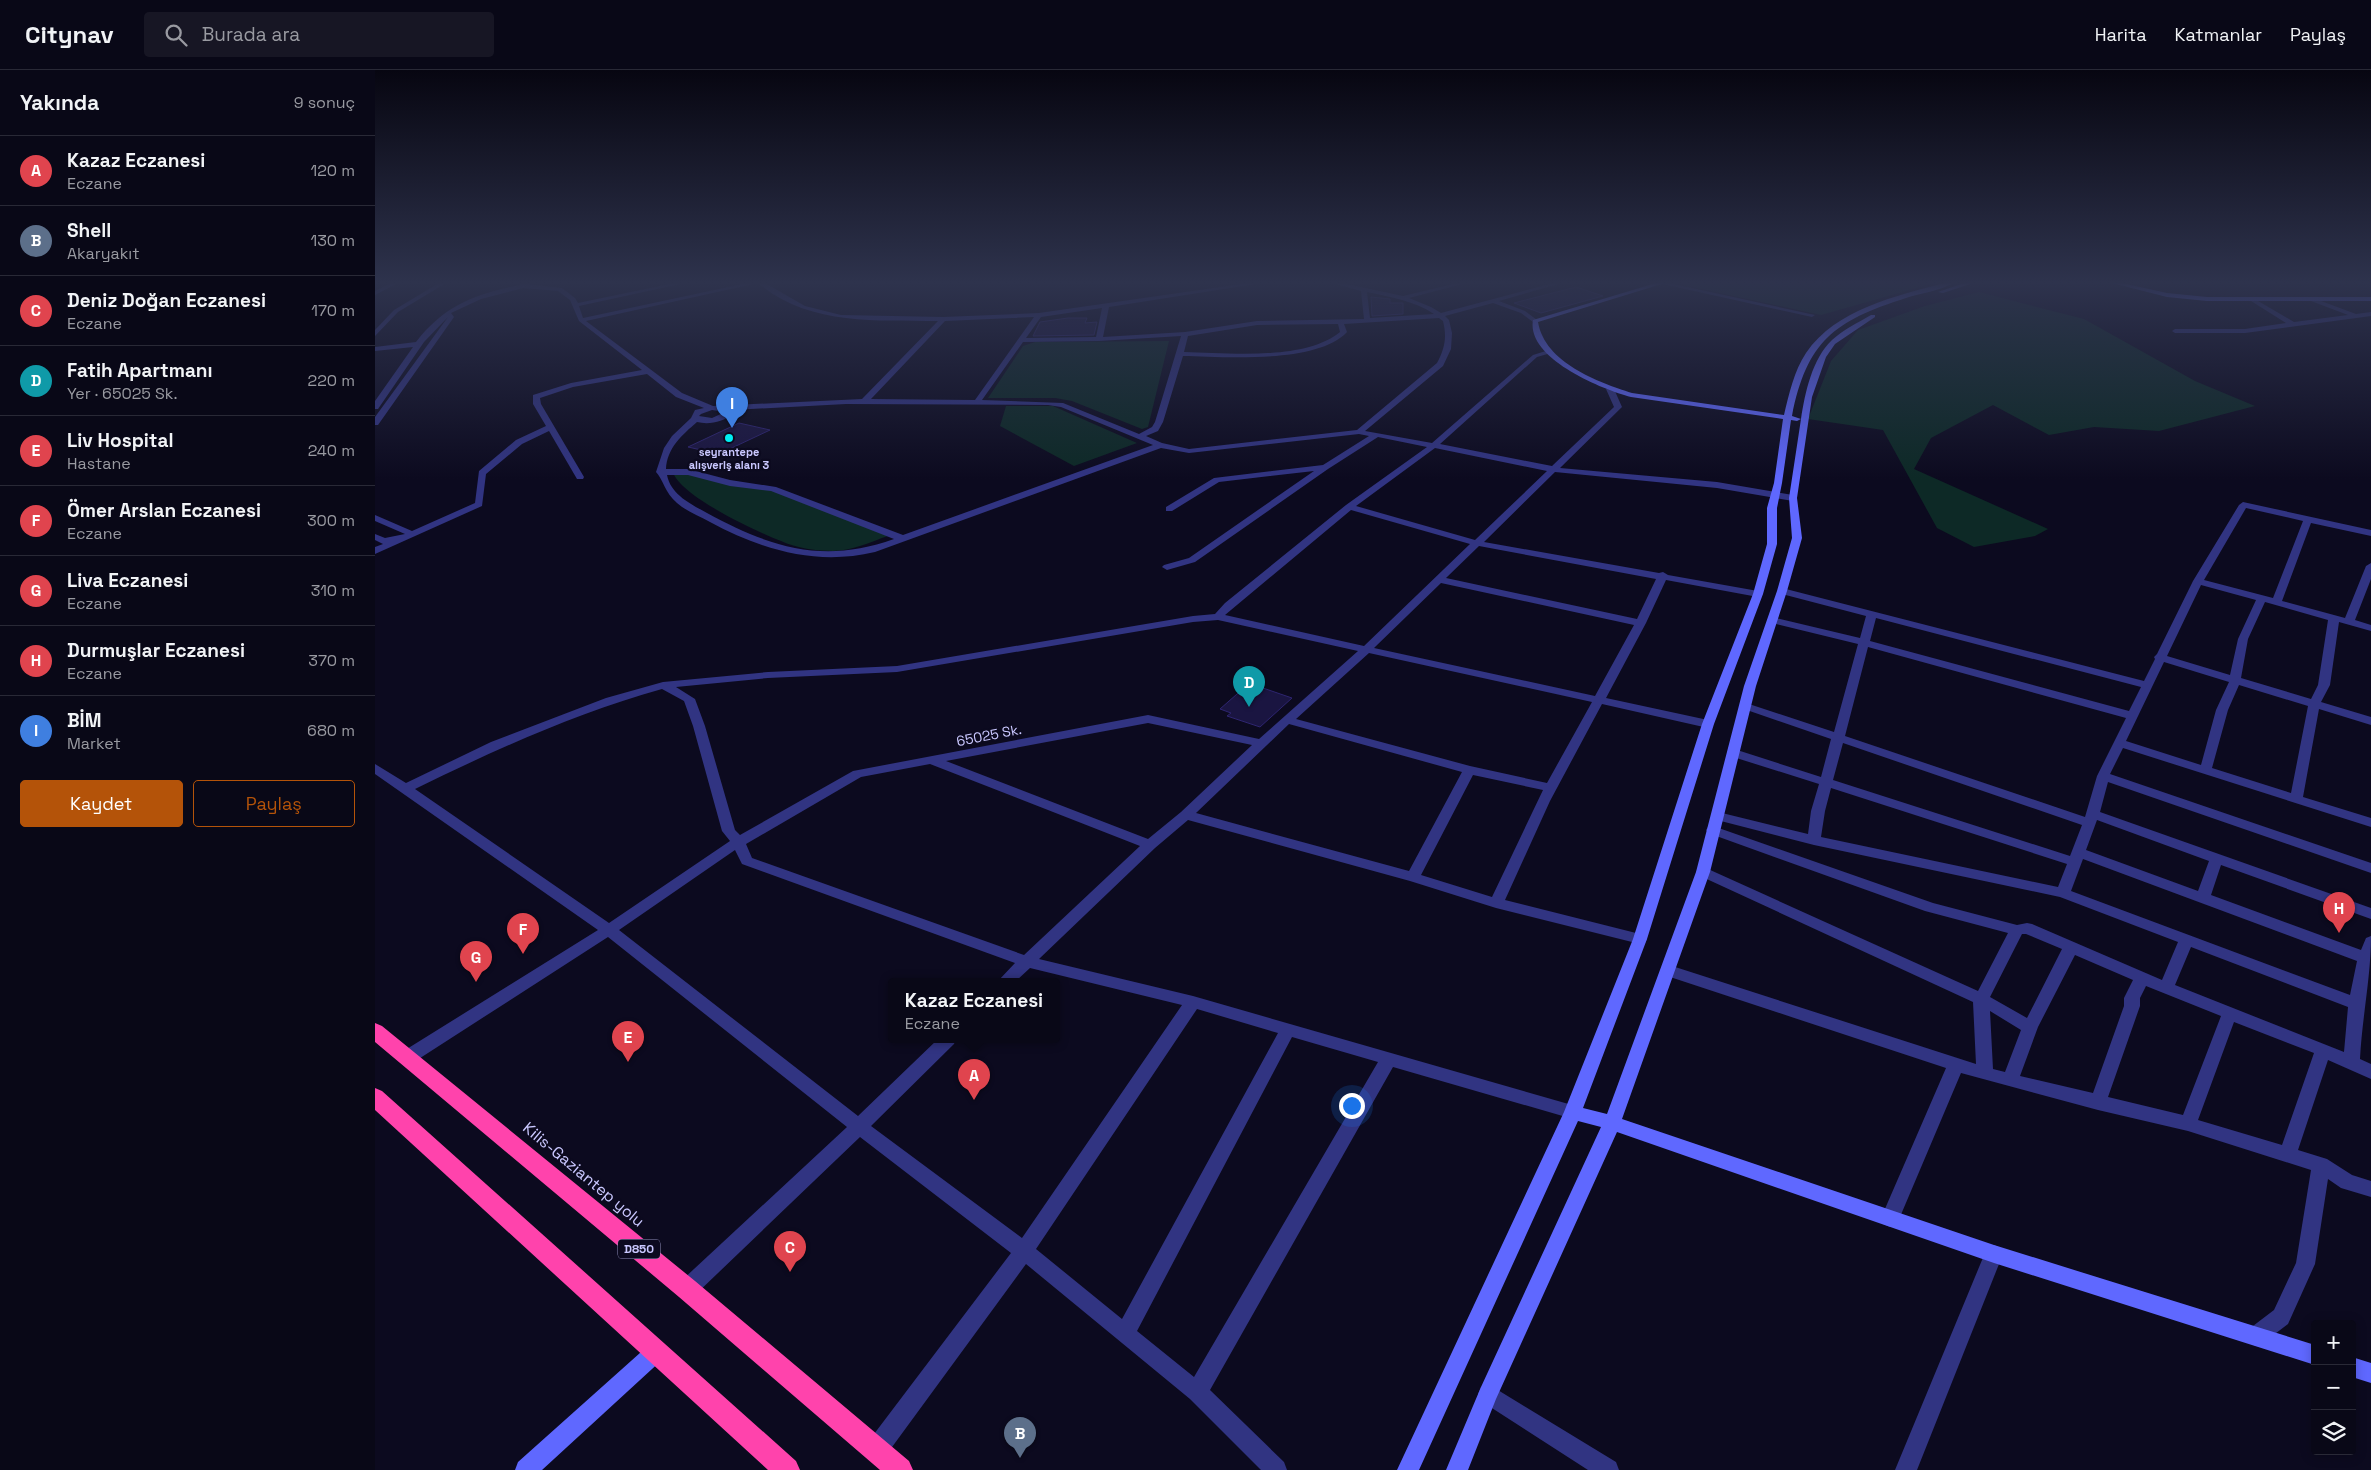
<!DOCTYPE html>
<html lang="tr">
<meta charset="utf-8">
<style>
:root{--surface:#090817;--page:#171624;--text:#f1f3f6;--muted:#999aa1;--line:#292936;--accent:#b45309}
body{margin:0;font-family:"Space Grotesk",sans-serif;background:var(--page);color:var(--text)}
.controls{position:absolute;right:15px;bottom:15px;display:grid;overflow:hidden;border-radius:5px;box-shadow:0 2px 12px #0003}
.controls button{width:45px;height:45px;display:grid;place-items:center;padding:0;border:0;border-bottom:1px solid var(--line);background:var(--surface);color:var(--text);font:25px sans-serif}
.you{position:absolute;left:976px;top:1035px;width:18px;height:18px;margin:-12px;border:4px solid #fff;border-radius:50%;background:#1a73e8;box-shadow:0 0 0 8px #1a73e833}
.badge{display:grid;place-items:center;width:32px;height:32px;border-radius:50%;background:var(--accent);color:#fff;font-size:16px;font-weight:700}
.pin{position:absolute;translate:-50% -41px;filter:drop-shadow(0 1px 2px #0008)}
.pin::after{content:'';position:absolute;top:26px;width:18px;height:15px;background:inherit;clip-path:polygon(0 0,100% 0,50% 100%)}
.popup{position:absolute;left:513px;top:908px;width:172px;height:65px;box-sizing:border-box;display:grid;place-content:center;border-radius:5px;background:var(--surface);filter:drop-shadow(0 1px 4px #0005);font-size:16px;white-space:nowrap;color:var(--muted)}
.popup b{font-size:19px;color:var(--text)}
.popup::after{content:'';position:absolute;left:50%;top:100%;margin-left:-10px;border:10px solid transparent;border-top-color:var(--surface)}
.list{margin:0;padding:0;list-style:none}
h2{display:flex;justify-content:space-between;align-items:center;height:65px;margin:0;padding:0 20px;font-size:21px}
h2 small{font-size:16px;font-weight:400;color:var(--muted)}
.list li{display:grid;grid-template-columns:32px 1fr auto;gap:15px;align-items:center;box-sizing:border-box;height:70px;padding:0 20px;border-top:1px solid var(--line)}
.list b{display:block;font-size:19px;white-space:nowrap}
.list p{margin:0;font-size:16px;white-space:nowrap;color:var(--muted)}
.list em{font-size:16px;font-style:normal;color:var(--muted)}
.actions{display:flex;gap:10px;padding:15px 20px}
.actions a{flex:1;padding:11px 0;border:1px solid var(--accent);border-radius:5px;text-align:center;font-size:18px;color:var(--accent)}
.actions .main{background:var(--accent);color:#fff}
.icon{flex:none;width:28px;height:28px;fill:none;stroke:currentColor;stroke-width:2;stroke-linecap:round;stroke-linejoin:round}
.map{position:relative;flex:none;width:1996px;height:1400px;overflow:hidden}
header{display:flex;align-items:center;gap:30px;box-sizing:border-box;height:70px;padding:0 25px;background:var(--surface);border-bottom:1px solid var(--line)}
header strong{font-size:24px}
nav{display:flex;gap:28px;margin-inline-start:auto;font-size:18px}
.search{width:350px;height:45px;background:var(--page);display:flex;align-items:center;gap:12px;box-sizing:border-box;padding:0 18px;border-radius:5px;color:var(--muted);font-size:19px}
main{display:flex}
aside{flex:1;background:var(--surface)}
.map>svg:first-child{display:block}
</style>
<header>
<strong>Citynav</strong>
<div class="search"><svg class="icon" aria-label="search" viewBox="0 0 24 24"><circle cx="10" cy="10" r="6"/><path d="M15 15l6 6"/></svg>Burada ara</div>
<nav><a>Harita</a><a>Katmanlar</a><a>Paylaş</a></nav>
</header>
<main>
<aside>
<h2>Yakında<small>9 sonuç</small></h2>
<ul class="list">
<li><span class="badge" style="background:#e0444e">A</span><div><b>Kazaz Eczanesi</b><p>Eczane</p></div><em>120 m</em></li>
<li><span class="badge" style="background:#5c6f8a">B</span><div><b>Shell</b><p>Akaryakıt</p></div><em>130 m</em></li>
<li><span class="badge" style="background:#e0444e">C</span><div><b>Deniz Doğan Eczanesi</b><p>Eczane</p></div><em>170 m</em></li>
<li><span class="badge" style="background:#0f9aa8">D</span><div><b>Fatih Apartmanı</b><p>Yer · 65025 Sk.</p></div><em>220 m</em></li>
<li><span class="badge" style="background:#e0444e">E</span><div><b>Liv Hospital</b><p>Hastane</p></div><em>240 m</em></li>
<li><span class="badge" style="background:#e0444e">F</span><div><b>Ömer Arslan Eczanesi</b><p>Eczane</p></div><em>300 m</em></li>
<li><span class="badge" style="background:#e0444e">G</span><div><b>Liva Eczanesi</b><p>Eczane</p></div><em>310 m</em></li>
<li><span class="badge" style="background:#e0444e">H</span><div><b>Durmuşlar Eczanesi</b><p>Eczane</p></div><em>370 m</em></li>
<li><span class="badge" style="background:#3f7fe0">I</span><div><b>BİM</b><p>Market</p></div><em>680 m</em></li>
</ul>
<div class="actions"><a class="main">Kaydet</a><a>Paylaş</a></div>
</aside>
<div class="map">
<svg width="1996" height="1400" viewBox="0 0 1996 1400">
<rect width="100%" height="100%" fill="#0c0a1f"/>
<!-- green -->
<path fill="#0d2926" d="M1308,213H1559L1446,245L1304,214Z
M1604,222L1709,249L1820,311L1880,336L1784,361L1719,357L1674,365L1618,335L1556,368L1539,399L1673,459L1660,466L1599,477L1562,458L1508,360L1433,349L1456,291L1483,260L1550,236Z
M794,271L773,357L767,359L697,331L680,328H613L648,276L660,272Z
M631,336H678L762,373L699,396L625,356Z
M298,402L397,418L513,466C495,472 477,481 458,481C442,481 421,478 406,471C382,462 305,426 298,402Z"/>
<!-- building -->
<path fill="#1a1541" stroke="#2e2570" d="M1201,217L1228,226L1166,243L1139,233Z
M996,227L1015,229V233H1028V244L997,246Z
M693,248H712L710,253L722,252L719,265L658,266L665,252Z
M364,353L395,360L344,384L313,377Z
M870,617L881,621L885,617L917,628L885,657L852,646L856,643L845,639Z"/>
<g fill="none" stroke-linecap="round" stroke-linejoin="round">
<!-- street -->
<path fill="#313482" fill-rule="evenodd" d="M16,213H23L0,225V221Z
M64,213H71L23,242L0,266V260L19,240Z
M144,213L187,218L200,228L203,233L299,213H310L204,236L208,248L372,213H390L430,236L466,245L568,247L664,243L873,213H887L734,237L728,267L810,262L882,251L989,249L986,221L957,213H967L1028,226L1082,213H1091L1034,228L1056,237L1066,243L1178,213H1187L1124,231L1150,241L1162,250V252H1158L1146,243L1118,233L1070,246L1074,250L1077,263L1076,279L1068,296L990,361L1057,373L1158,285L1174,280L1177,282L1176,283L1162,287L1065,374L1177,396L1239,337L1231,319L1235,317L1239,319L1247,337L1185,398L1342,412L1418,425L1422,428L1418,431L1342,418L1180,402L1109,472L1284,503L1288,502L1293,505L1383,521L1388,524L1383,527L1291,510L1271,553L1231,628L1333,650L1339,654L1333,658L1227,634L1175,731L1130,830L1265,864L1270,865L1272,869L1270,873L1265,874L1121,838L1035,811L813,750L780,778L664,889L818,926L1204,1037L1207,1042L1204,1047L1198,1049L1018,997L835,1320L909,1392L912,1400H886L815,1329L651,1194L509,1388L501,1391L493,1388L490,1380L493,1372L636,1183L485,1067L319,1226L312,1228L305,1226L302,1219L305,1212L472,1057L233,867L39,992L33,994L27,992L25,987L27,982L223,860L0,704V694L31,713L116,672L231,628L288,612L393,602L522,596L818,546L840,544L850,533L971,435L1052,377L1003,367L953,399L820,492L792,500L787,497L789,495L814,488L939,401L844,412L797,441H791V437L839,408L948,395L994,366L984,364L814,383L786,378L500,482C441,496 387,480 335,452C324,446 311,441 302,433C290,423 288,409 281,402L289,378L297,366L316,348L320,340L329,338L301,327L272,304L198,317L165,328L166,334L209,407L208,409H202L174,361L147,374L111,404L107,436L0,484V477L8,474L0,470V464L10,468L30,464L0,451V445L37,461L100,433L104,401L141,370L171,356L158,334V325L196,313L267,300L204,251L195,230L183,221L148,218L106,229L76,243L79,247L3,355H0V347L73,247L49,272L3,339H0V331L38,277L0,281V277L41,272C70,235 100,224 145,215ZM383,213C434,256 500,250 563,251L487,329L338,336L307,323L211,251ZM992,222C1015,227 1040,231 1059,244L995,248ZM727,238L721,267L651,268L666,247ZM659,247L600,330L496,329L570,251ZM1064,248L1068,251C1072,267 1070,278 1062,293L982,360L814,379L787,373L771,366L783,361L788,352L808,286C851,287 942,294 972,262L969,254ZM963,254L965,262C930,291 854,283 809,282L813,266L882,255ZM806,266L780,352L777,357L764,364L688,333L607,330L648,272L724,271ZM471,334L673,335L686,337L778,375L528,465L401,417L355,410L313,399H291C292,378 307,365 322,352C334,355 348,352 358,344L357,340ZM337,340L350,342L337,348L324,346L326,344ZM1060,378L1172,401L1100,470L981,436ZM292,405H313L355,416L396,421L519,469C449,494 396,478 332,443C316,434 296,425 292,405ZM976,440L1095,474L989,576L850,545ZM1104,476L1281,509L1262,549L1071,508ZM1066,513L1259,555L1220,626L999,578ZM843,550L983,581L884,669L773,645L478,701L365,765L360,760L330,656L320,629L301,617L393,608L522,602L818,552ZM994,583L1217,632L1172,713L1095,696L921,649ZM287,619L309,631L318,656L347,761L355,771L234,853L40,719C120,680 201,643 287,619ZM773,653L877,675L806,742L773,769L571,691ZM914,654L1087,702L1034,801L821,743ZM555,694L765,776L649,885L377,788L371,774L486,707ZM1098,705L1168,720L1117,827L1046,805ZM360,780L367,794L640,893L623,911H641L655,898L807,935L647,1168L496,1056L579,974L581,969H563L483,1046L244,860ZM822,939L903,963L747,1249L661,1179ZM917,967L1003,992L819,1307L762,1261Z
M1283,213H1294L1440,245L1437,247Z
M1878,228L1919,252L1973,245L1936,231L1938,228L1981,244L1996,242V246L1870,263H1800L1797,261L1800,259H1870L1911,253L1876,231Z
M1868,432L1996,460V466L1936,453L1907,531L1970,548L1991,496L1996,493V509L1980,550L1996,555V561L1964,552L1955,615L1946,632L1996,647V655L1944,639L1928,727L1996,748V757L1748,678L1735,704L1996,793V803L1733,712L1725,742L1996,838V849L1846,795L1836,825L1986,880L1991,868L1996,866C1996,907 1987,948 1985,989L1996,994V1009L1953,990L1923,1080L1952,1089L1977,1105L1996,1111V1127L1966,1118L1953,1109L1940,1194L1913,1254L1888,1273L1881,1276L1874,1273L1871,1266L1874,1259L1899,1240L1921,1193L1936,1100L1813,1061L1723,1040L1586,1003L1522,1154L1515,1157L1508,1154L1506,1148L1571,998L1289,905L1286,901L1289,897L1294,895L1601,994L1598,932L1323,805L1321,802L1323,799H1333L1603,921L1633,863L1550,841L1333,763L1331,760L1333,757L1338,756L1558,833L1642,855L1652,853L1657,854L1787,910L1803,872L1685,827L1439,775L1338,749L1336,746L1343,742L1433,764L1436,741L1444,714L1355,686L1353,683L1359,679L1446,707L1456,669L1366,638L1364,636L1370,633L1374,634L1459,662L1483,574L1393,552L1392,550L1397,547L1485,568L1491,546L1403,523V519L1407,518L1769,611L1780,589L1779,587L1782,584L1818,511L1864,435ZM1871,438L1928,451L1898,528L1829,510ZM1826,515L1881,530L1863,569L1855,605L1792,586ZM1890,532L1953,550L1943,615L1936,629L1866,608L1873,569ZM1501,548L1766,617L1754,641L1495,571ZM1493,577L1751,648L1722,706L1710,747L1470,666ZM1789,592L1854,612L1841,640L1826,695L1751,671ZM1864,615L1933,636L1916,723L1837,698L1853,640ZM1468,673L1707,755L1695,786L1458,710ZM1456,718L1692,794L1683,817L1446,767L1450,741ZM1722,750L1834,791L1823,821L1711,780ZM1708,789L1982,891L1975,925L1696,821ZM1647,864H1651L1687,879L1652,948L1615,927ZM1816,877L1973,937L1969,982L1800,915ZM1700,885L1758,910L1749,928V936L1718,1023L1645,1006L1663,957ZM1771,916L1846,946L1808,1045L1733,1027L1765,936V928ZM1615,941L1646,960L1630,1002L1618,999ZM1859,952L1939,983L1907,1075L1823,1050Z
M1619,1175L1626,1178L1628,1184L1542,1400H1520L1612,1178Z
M1113,1314L1241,1392L1244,1400H1213L1106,1331L1103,1324L1106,1317Z"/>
<!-- secondary -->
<path fill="#5f68ff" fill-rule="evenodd" d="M1281,213H1290L1163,252C1170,293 1223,312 1257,323L1409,345C1414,324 1419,301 1431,283C1461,239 1521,226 1569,213H1578C1565,221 1545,223 1531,228C1459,251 1432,271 1417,346L1426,349C1430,323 1437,289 1457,270C1468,260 1482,253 1496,245H1500V247L1460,274L1451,287L1437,327L1422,428L1427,468L1412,521L1381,616L1335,802L1247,1049L1619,1175L1940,1275V1295L1619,1193L1242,1062L1121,1329L1093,1400H1071L1106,1317L1226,1057L1203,1051L1044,1400H1022L1189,1042L1258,869L1327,654L1378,524L1392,474V438L1399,413L1408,349L1256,327C1226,319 1151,288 1158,250ZM1426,349L1414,428L1417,468L1402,521L1369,616L1321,802L1232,1044L1208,1038L1272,869L1339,654L1388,524L1402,474V438L1407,413L1416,350L1422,351Z
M1589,213H1598L1568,223L1563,222Z
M1737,213H1747L1792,223L1832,227H1996V231H1832L1792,227Z
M282,1271L289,1274L292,1281L289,1288L167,1400H140L143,1392L275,1274Z
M1977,1287L1996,1293V1313L1977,1307Z"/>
<!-- highway -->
<path fill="#ff43ac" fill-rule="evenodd" d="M0,953L7,956L320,1211L534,1391L538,1400H505L304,1227L0,972Z
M0,1018L7,1021L421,1391L425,1400H393L0,1040Z"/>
</g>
<!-- sky -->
<linearGradient id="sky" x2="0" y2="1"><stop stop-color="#070611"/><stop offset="0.52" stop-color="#2e334d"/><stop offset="1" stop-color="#2e334d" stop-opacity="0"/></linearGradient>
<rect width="1996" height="409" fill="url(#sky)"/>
<!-- markers -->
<circle fill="#00eef3" stroke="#0c0a1f" stroke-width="2" cx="354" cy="368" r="5"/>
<g text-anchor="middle" stroke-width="4.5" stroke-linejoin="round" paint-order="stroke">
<!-- far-poi labels -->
<g font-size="11" font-weight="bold" fill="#cac8ff" stroke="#0c0a1f">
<text x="354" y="386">seyrantepe<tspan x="354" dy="13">alışveriş alanı 3</tspan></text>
</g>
<!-- shield labels -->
<rect fill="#0c0a1f" stroke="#918fbc" stroke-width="1" x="243" y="1169.5" width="42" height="19" rx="4"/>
<g font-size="12" font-weight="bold" fill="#cac8ff">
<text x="264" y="1183">D850</text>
</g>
<!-- street labels -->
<g font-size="14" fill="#cac8ff" stroke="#0c0a1f">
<text transform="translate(614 665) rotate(-11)" y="5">65025 Sk.</text>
</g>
<!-- near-street labels -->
<g font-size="16" fill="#cac8ff" stroke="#0c0a1f">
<text transform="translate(209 1104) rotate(40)" y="6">Kilis-Gaziantep yolu</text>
</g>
</g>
</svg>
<div class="controls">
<button>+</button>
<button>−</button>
<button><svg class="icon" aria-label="layers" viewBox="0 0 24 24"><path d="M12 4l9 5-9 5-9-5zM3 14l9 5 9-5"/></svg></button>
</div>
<div class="you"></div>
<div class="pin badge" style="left:599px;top:1030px;background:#e0444e">A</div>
<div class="popup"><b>Kazaz Eczanesi</b>Eczane</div>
<div class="pin badge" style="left:645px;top:1388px;background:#5c6f8a">B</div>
<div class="pin badge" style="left:415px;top:1202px;background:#e0444e">C</div>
<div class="pin badge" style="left:874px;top:637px;background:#0f9aa8">D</div>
<div class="pin badge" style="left:253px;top:992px;background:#e0444e">E</div>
<div class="pin badge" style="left:148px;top:884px;background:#e0444e">F</div>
<div class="pin badge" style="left:101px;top:912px;background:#e0444e">G</div>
<div class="pin badge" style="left:1964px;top:863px;background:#e0444e">H</div>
<div class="pin badge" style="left:357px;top:358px;background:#3f7fe0">I</div>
</div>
</main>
